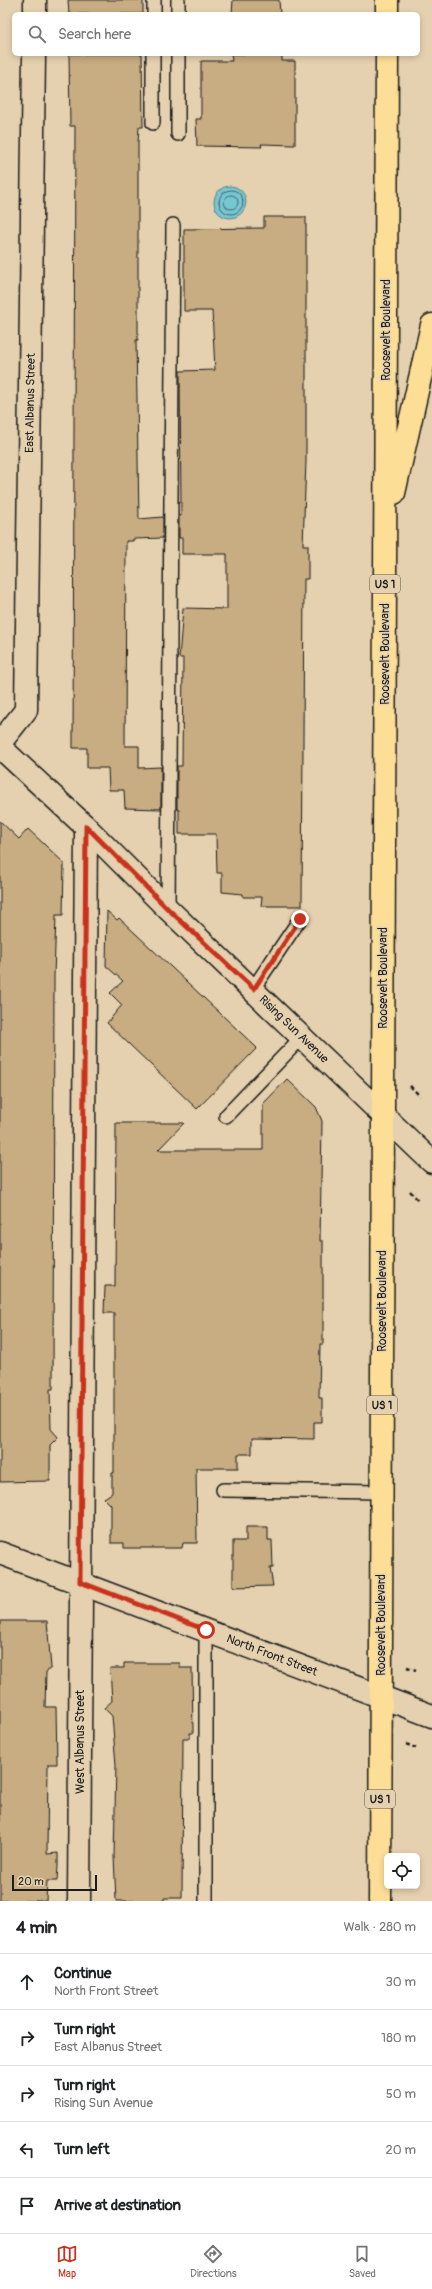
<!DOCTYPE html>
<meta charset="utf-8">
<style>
:root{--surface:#fff;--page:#f2f2f2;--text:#202124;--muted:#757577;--line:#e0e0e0;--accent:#c8321e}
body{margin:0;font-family:Pangolin,sans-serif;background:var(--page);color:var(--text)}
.controls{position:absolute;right:12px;bottom:12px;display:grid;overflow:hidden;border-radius:6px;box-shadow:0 2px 6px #0003}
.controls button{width:36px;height:36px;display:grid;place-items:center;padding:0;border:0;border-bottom:1px solid var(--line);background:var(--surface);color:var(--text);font:20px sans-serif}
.scale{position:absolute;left:12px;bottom:10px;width:85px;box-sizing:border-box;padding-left:4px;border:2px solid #1c1c1c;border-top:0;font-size:11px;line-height:14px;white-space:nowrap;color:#1c1c1c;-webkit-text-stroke:3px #e5d1af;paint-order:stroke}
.stop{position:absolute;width:12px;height:12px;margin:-9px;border:3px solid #c8321e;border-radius:50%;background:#fff}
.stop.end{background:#c8321e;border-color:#fff;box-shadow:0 1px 4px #0008}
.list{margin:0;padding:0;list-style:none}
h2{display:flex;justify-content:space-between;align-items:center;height:52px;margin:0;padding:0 16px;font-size:17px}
h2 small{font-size:13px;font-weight:400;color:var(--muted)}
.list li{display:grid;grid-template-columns:26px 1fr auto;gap:12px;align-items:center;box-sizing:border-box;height:56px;padding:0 16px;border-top:1px solid var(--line)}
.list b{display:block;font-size:15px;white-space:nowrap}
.list p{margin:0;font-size:13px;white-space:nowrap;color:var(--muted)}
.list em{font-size:13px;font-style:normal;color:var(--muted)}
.icon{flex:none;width:22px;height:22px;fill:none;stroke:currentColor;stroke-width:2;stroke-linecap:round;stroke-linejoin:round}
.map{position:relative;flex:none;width:432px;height:1901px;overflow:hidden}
.search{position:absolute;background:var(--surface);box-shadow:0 2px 6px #0003;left:12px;right:12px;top:12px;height:44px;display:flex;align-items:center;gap:10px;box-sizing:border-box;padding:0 14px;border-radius:6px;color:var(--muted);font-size:15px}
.sheet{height:332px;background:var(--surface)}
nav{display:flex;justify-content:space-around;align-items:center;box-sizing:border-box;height:56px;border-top:1px solid var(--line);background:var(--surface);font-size:11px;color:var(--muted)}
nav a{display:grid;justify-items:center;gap:2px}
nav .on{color:var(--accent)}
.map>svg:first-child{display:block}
</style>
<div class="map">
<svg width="432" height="1901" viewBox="0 0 432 1901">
<rect width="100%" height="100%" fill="#e5d1af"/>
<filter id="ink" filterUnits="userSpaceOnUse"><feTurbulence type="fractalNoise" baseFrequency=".025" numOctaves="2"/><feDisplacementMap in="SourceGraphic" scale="8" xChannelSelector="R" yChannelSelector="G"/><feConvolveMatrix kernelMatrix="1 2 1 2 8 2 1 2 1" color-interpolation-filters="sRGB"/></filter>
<g filter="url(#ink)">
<!-- water -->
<path fill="#77c7d2" stroke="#538389" d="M214 202a16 16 0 1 1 32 0a16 16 0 1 1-32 0Z"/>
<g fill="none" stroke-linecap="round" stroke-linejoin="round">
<!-- shore -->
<path stroke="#406065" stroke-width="1" d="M219 202a12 12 0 1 1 24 0a12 12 0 1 1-24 0Z
M224 202a7 7 0 1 1 14 0a7 7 0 1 1-14 0Z"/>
</g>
<!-- building -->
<path fill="#c8ac82" stroke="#1c1c1c" d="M68,0H143V14H69Z
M233,0H279L280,14H232Z
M69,54H142L143,127H139L138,143V340H136L139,519L163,517V538L133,539V541H126L125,746H139V768L161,767V809L125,808L124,790H109L108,768H87V748H73L75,126H70Z
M231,54H282V61H295V145L261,144L262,147L197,146L196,119H201V61H232Z
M264,217H306V461L303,545H308V579H304L302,906H261L262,897H243V894L222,892V873H217L216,834H179V810L177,809V766H182L183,658H179L183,608L227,609V554H182V538H179V516H181L180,371L215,370L212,311H184V229L264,228Z
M0,821L19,839L28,829L64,863L63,915H56L54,977L53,1389H50L51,1429L58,1437L50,1445V1481L0,1482Z
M107,911L117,920L119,918L257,1048L197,1109L107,1023L122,1005L110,993L123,981L106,966Z
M287,1079L316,1107L322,1121L320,1241H323V1344H320L319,1398H322V1422H314V1439L252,1438V1454H238V1468H196L197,1543H183L182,1548H124V1543H111V1505L104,1498L112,1493V1473H114V1313H104L105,1286H115L116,1123H184L158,1150H263V1104Z
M246,1527H268V1540H272L273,1568H270L273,1586L233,1587V1541H246Z
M0,1621H47L51,1668L46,1672L45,1707H56L57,1764H48L47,1854L58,1853V1866L57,1881H47L46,1901H0Z
M124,1663H180V1668H192L193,1733H190V1738H183L182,1898H164V1901H116L114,1856L116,1765L112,1716L104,1708L112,1701L110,1668H124Z"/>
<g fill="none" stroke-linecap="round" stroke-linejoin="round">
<defs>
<path id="lane" d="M178,0V14
M154,14V0
M178,54V134
M153,123V54
M168,909L173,225
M253,989L300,919
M226,1116L302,1037
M223,1490L381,1492
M206,1901V1630"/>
<path id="street" d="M35,14V0
M0,743L26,710L34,54
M79,1901L86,827"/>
<path id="secondary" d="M0,747L86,827L168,909L432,1162
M0,1553L432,1716"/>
<path id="highway" d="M387,14V0
M394,493L432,325
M380,1901L387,54"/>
</defs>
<!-- lane casing -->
<use href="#lane" stroke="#1c1c1c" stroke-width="16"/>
<!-- street casing -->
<use href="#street" stroke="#1c1c1c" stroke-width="25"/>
<!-- secondary casing -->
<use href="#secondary" stroke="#1c1c1c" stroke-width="25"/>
<!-- highway casing -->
<use href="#highway" stroke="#1c1c1c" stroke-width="25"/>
<!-- path -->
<path stroke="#1c1c1c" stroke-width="2.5" stroke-dasharray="4 3" stroke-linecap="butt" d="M410,1086L420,1096
M410,1191L418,1200
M407,1667L416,1670
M406,1744L416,1748"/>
<!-- lane -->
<use href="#lane" stroke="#e5d1af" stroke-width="13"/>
<!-- street -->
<use href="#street" stroke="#e5d1af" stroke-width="22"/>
<!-- secondary -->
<use href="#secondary" stroke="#e5d1af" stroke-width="22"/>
<!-- highway -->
<use href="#highway" stroke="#fcde96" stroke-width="22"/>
</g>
</g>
<g fill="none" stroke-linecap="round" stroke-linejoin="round" filter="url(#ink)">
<!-- route -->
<path stroke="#c8321e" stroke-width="5" d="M206,1630L80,1582L86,826L168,909L254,989L300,919"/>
</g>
<g text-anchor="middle" stroke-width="3" stroke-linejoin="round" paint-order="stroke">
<!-- shield labels -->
<g fill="#e5d1af" stroke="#585248" stroke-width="1">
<rect x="370" y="575" width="30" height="18" rx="3"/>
<rect x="367" y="1396" width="30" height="18" rx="3"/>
<rect x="365" y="1790" width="30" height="18" rx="3"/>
</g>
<g font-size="11" font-weight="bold" fill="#1c1c1c">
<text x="385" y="588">US 1</text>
<text x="382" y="1409">US 1</text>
<text x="380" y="1803">US 1</text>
</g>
<!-- street labels -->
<g font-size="12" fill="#1c1c1c" stroke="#e5d1af">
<text transform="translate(386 330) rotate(-90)" y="4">Roosevelt Boulevard</text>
<text transform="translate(30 403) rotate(-89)" y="4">East Albanus Street</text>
<text transform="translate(385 654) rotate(-90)" y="4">Roosevelt Boulevard</text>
<text transform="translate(383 978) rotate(-90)" y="4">Roosevelt Boulevard</text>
<text transform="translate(294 1029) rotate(44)" y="4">Rising Sun Avenue</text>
<text transform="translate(382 1301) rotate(-90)" y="4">Roosevelt Boulevard</text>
<text transform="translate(381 1625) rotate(-90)" y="4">Roosevelt Boulevard</text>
<text transform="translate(272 1655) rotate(21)" y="4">North Front Street</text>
<text transform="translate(80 1742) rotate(-90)" y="4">West Albanus Street</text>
</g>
</g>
</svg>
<div class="controls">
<button><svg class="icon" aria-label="locate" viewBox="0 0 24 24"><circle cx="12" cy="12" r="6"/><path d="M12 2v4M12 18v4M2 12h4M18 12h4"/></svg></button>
</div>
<div class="scale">20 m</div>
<div class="stop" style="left:206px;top:1630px"></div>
<div class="stop end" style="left:300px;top:919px"></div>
<div class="search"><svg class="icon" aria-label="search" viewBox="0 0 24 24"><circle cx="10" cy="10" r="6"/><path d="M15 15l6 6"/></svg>Search here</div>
</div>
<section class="sheet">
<h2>4 min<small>Walk · 280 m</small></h2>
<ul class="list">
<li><svg class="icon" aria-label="ahead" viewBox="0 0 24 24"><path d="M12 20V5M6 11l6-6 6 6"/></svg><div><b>Continue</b><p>North Front Street</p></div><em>30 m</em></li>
<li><svg class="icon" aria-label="right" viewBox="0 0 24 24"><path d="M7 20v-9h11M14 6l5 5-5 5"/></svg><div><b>Turn right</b><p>East Albanus Street</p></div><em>180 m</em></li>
<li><svg class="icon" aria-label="right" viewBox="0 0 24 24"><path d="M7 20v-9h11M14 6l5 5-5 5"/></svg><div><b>Turn right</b><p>Rising Sun Avenue</p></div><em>50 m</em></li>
<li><svg class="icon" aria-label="left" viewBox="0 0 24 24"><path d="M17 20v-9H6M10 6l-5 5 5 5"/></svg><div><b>Turn left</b></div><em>20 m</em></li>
<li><svg class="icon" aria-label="arrive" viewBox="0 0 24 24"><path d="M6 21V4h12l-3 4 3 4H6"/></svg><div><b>Arrive at destination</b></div></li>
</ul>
</section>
<nav>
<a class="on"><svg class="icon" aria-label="map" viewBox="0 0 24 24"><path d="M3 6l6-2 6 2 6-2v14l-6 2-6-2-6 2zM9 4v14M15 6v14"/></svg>Map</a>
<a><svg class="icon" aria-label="directions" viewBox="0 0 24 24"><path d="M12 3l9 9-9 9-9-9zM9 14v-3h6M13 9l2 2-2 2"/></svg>Directions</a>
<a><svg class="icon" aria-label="saved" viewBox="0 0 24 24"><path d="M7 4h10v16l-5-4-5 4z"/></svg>Saved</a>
</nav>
